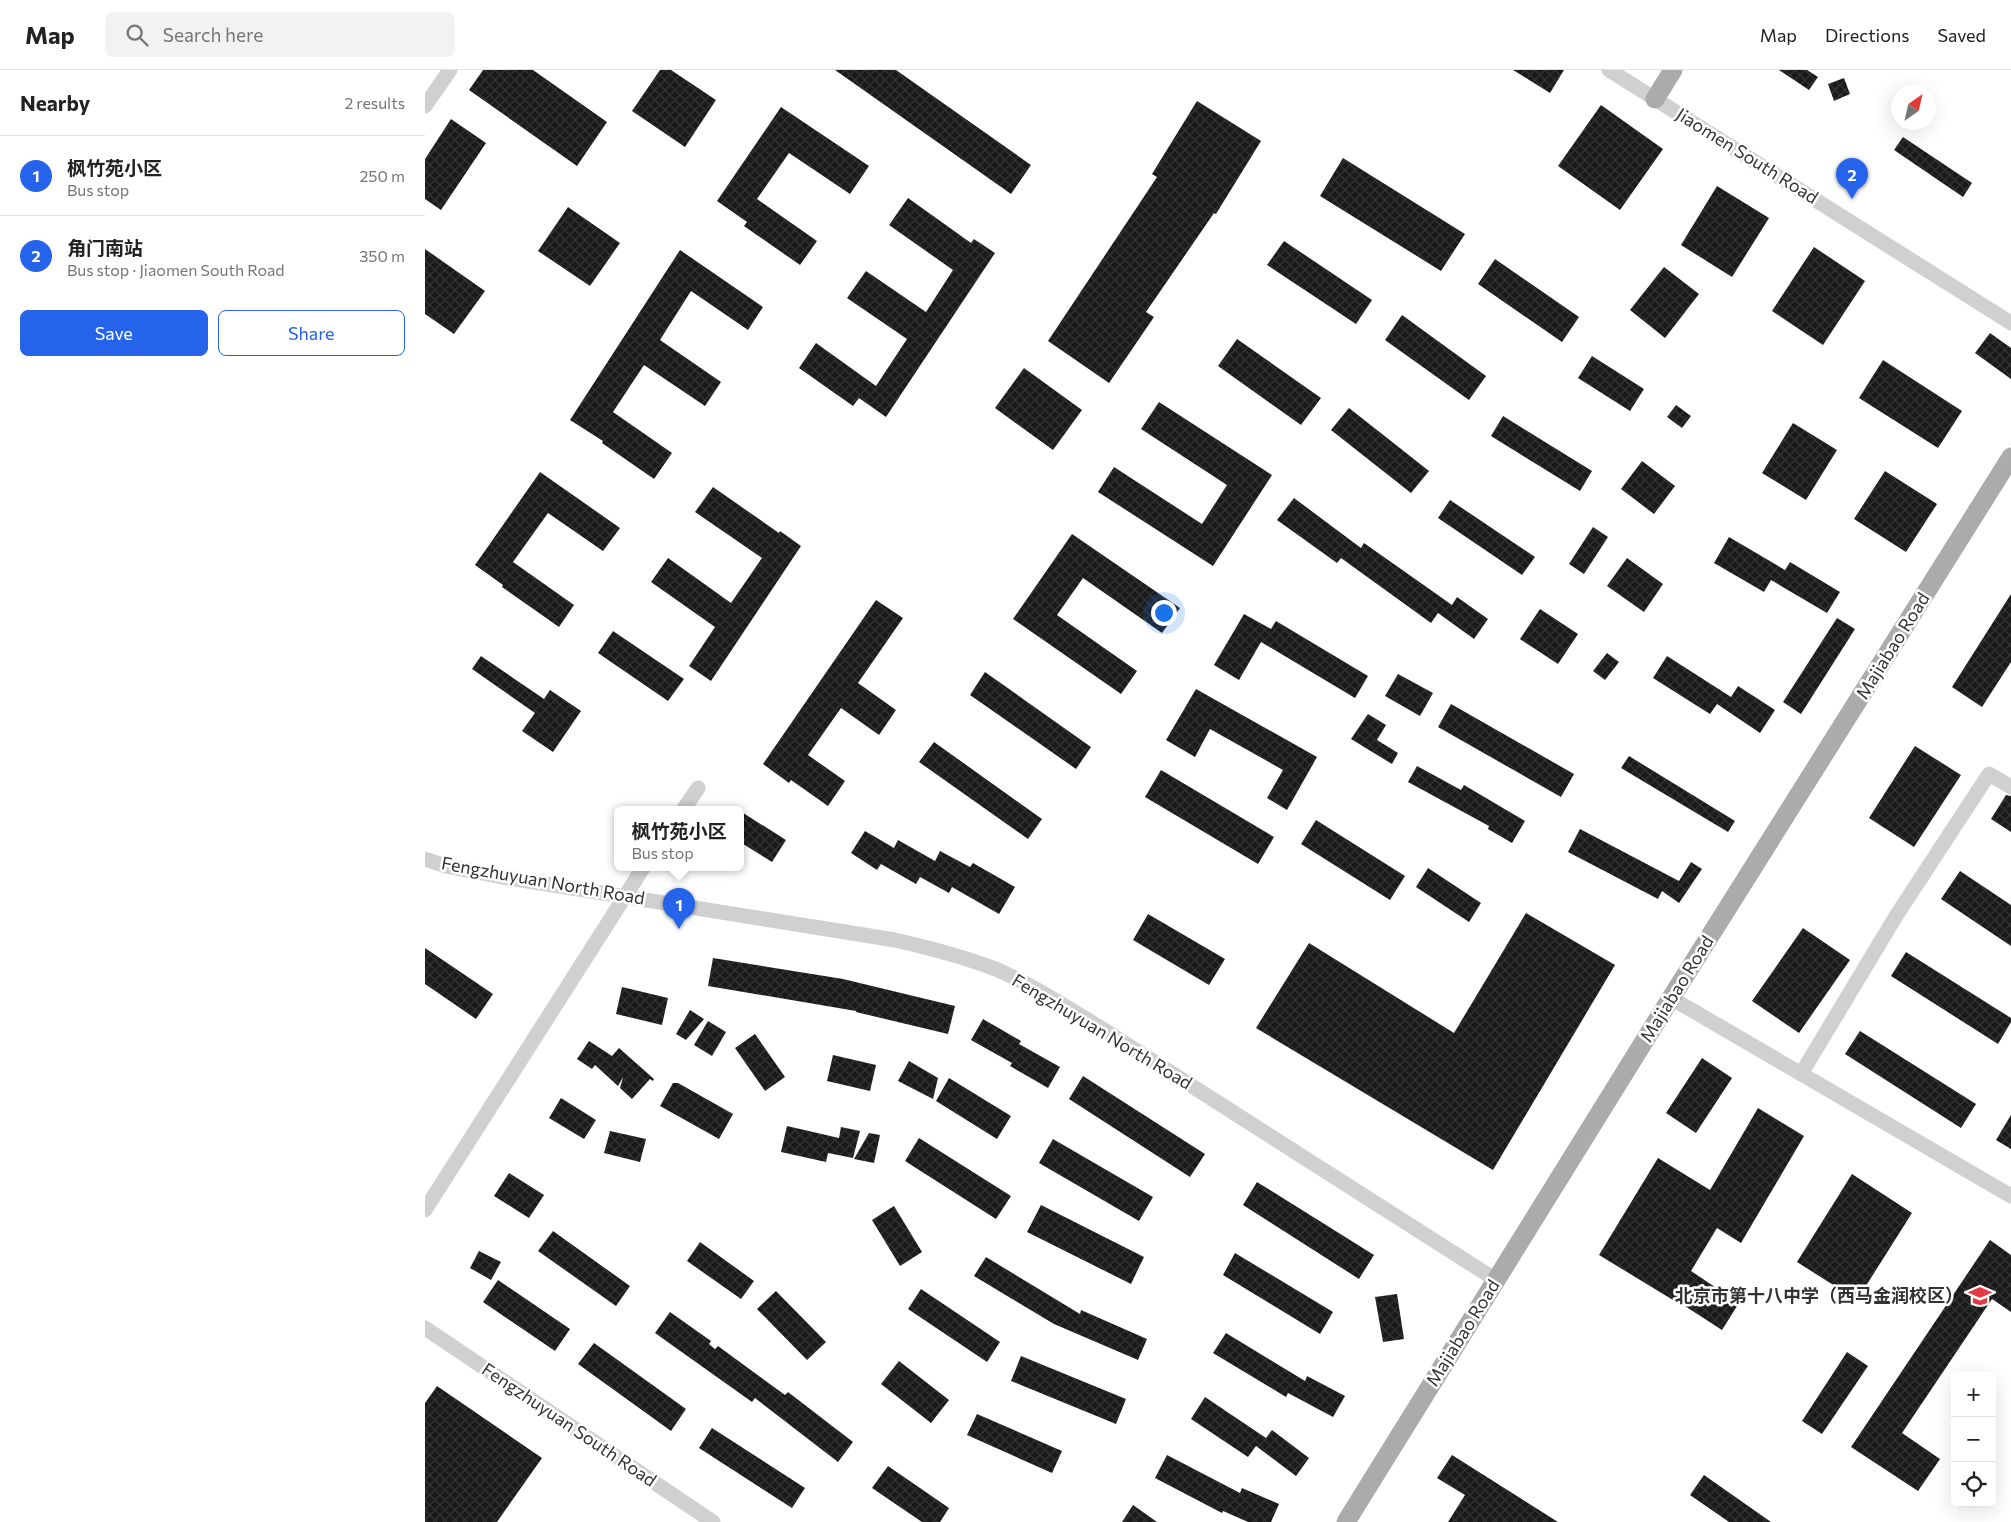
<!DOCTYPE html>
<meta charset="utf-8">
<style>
:root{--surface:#fff;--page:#f2f2f2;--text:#222;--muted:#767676;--line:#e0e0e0;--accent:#2563eb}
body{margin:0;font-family:Commissioner,"Noto Sans SC",sans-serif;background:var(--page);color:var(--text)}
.controls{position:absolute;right:15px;bottom:15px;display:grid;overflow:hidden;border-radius:8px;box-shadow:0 5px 20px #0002}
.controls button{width:45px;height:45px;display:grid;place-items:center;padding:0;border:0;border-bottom:1px solid var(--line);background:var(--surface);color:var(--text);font:25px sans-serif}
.compass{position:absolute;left:1466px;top:15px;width:45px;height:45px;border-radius:50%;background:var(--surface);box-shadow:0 5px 20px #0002;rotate:34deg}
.you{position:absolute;left:738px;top:542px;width:18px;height:18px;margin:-12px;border:4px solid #fff;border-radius:50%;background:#1a73e8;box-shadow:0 0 0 8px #1a73e833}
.badge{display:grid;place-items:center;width:32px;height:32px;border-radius:50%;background:var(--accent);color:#fff;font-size:16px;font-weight:700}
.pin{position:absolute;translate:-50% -41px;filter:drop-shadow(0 1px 2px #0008)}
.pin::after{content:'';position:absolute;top:26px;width:18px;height:15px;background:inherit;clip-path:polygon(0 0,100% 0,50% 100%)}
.popup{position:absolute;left:189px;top:736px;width:130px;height:65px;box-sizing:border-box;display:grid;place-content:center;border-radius:8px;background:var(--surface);filter:drop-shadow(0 1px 4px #0005);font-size:16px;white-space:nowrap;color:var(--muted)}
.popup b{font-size:19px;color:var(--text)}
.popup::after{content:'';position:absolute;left:50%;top:100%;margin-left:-10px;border:10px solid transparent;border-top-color:var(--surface)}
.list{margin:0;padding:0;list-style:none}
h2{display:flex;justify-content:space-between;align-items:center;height:65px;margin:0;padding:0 20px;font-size:21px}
h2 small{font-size:16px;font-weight:400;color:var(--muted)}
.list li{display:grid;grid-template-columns:32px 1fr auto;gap:15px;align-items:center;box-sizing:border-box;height:80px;padding:0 20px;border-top:1px solid var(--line)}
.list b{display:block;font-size:19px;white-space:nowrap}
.list p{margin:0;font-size:16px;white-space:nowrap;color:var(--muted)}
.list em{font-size:16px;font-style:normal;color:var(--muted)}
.actions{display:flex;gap:10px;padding:15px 20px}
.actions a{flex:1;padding:11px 0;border:1px solid var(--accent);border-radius:8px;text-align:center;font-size:18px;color:var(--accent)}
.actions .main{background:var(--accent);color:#fff}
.icon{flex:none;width:28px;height:28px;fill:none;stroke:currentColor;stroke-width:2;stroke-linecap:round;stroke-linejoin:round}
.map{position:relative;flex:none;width:1586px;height:1452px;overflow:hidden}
header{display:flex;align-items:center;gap:30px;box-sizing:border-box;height:70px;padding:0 25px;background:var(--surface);border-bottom:1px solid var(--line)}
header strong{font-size:24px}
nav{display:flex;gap:28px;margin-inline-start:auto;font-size:18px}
.search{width:350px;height:45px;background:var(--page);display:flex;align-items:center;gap:12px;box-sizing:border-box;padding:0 18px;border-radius:8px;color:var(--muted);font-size:19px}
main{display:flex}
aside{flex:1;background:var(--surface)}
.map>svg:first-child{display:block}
</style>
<header>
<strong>Map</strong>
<div class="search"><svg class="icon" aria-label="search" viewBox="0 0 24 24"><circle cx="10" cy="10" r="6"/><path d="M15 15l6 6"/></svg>Search here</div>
<nav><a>Map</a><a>Directions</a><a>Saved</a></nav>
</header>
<main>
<aside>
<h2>Nearby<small>2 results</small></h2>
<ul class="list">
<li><span class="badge">1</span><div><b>枫竹苑小区</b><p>Bus stop</p></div><em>250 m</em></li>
<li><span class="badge">2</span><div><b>角门南站</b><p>Bus stop · Jiaomen South Road</p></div><em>350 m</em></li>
</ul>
<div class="actions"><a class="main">Save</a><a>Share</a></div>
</aside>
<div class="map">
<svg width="1586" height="1452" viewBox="0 0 1586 1452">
<defs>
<pattern id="building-cross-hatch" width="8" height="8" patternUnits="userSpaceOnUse" patternTransform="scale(1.25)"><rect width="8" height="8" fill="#1a1a1a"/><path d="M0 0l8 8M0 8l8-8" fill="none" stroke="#333"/></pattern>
</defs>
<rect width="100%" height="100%" fill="#fff"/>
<!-- building -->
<path fill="url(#building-cross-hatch)" d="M58,0H108L182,52L152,96L44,20Z
M235,0H246L291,30L260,77L207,41Z
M410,0H471L606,95L586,124Z
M1088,0H1139L1125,23Z
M1354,0H1382L1393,7L1384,20Z
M1419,8L1425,24L1409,31L1403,14Z
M772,31L836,71L791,144L789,143L721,242L729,247L684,313L623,271L732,107L727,104Z
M1176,35L1238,79L1195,140L1133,96Z
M356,37L444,96L425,124L364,83L332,129L392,171L375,195L319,156L322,152L292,131Z
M26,49L61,73L16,140L0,129V89Z
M1478,67L1547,113L1538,127L1469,80Z
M918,88L1040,164L1016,201L895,126Z
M1292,116L1344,148L1307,207L1256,175Z
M483,128L546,173L549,169L570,183L461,347L434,328L428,336L374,298L391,273L451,316L482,269L422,228L441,201L501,242L528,200L464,155Z
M143,137L195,173L165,216L113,181Z
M859,171L947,230L931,254L842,195Z
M1389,177L1440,211L1398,275L1347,241Z
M0,179L60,221L29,264L0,244Z
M255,180L338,237L323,260L266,221L235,270L296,312L280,336L219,295L188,342L247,383L229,409L177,373L178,371L145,350Z
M1070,189L1154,247L1137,272L1053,214Z
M1239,197L1274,224L1240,268L1205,240Z
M977,245L1061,306L1044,330L960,270Z
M1565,263L1586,278V309L1550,283Z
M812,269L896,328L876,355L793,296Z
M1167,286L1219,319L1205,341L1153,308Z
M1458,290L1537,341L1513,378L1434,328Z
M599,298L657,340L628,380L570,338Z
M734,332L847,405L788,496L673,422L689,397L777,454L802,415L716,359Z
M1251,335L1266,346L1257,358L1242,347Z
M924,338L1004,401L986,423L906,360Z
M1078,346L1167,401L1155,421L1066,366Z
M1368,353L1412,380L1381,430L1337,403Z
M1217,391L1250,416L1229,444L1196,419Z
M1460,401L1512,434L1481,482L1429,449Z
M115,402L195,458L178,481L123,443L88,492L149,535L134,557L77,517L78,515L50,495Z
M288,417L354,463L355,461L376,476L286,611L264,596L290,557L226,512L243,488L306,533L337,488L270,442Z
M869,428L936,478L939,473L1027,535L1032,527L1063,549L1049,569L1013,543L1006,553L916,488L912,493L852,450Z
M1025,430L1110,487L1097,505L1013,448Z
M1168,457L1183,467L1159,504L1144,494Z
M647,464L755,538L737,563L658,508L632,545L712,601L696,624L588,549Z
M1304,467L1360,500L1365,492L1415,522L1402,543L1346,510L1339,522L1289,493Z
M1202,488L1238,514L1219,542L1182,516Z
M1586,524V592L1557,637L1527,617Z
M451,530L478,548L433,613L471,640L454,665L416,638L383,685L420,711L403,736L366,710L364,713L338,694Z
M1115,539L1153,564L1133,594L1095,569Z
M819,544L846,559L851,551L943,606L930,628L836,572L814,610L789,595Z
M1412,548L1430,559L1376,644L1358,632Z
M188,561L259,609L243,631L173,583Z
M1182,583L1194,592L1180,610L1168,601Z
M56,586L119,629L125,620L156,641L128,682L97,661L110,643L47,599Z
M1242,586L1306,627L1313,616L1350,640L1335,663L1292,634L1285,644L1228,608Z
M560,602L666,677L651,699L545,625Z
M973,604L1008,623L995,646L960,626Z
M771,619L892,687L862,740L842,728L858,700L785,659L770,687L741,670Z
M1026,634L1149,704L1136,727L1013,657Z
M943,644L961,655L952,670L973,683L967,694L926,669Z
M509,672L617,749L603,769L494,692Z
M1490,676L1536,705L1489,777L1444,748Z
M1204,686L1310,751L1303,762L1196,698Z
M992,696L1036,720L1039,715L1100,751L1087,773L1063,759L1064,756L983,712Z
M736,700L849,767L833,794L720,727Z
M1581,725L1586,726V762L1566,749Z
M315,741L361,770L347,792L315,772Z
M891,750L980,806L965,830L876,774Z
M1155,759L1254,811L1266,792L1277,799L1254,833L1237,821L1233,829L1143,782Z
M440,761L469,778L473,770L510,791L515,781L545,797L548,793L590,817L574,844L527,817L524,823L495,807L491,814L456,794L452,800L426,783Z
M1003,798L1056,833L1044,852L991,817Z
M1535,801L1586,835V876L1516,829Z
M1101,843L1190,895L1068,1100L831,958L884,873L1029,963Z
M723,844L800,889L784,915L708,870Z
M1378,858L1425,890L1374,963L1327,931Z
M0,878L68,924L51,949L0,914Z
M1481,882L1586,948V952L1573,974L1466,906Z
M288,888L418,909L530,936L523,964L431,942V941L283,916Z
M197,917L243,928L237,955L191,944Z
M265,940L279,949L261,970L251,964Z
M558,949L596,971L594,974L635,997L623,1018L585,996L587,993L546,970Z
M283,951L301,962L287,986L269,975Z
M1435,961L1551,1034L1536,1058L1420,984Z
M330,964L360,1007L340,1021L310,978Z
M164,971L187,986L194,978L229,1009L228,1011L225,1009L207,1029L195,1018L198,1007L193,1016L170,995L167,999L152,989Z
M408,985L451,995L445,1021L402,1011Z
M1277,988L1307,1008L1271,1063L1241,1043Z
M484,991L513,1008L508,1029L473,1011Z
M658,1006L780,1084L765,1107L644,1029Z
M524,1008L586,1046L572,1069L511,1031Z
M248,1013H253L308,1044L294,1069L235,1036Z
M136,1028L171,1050L159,1069L124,1048Z
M1333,1038L1379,1066L1316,1173L1292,1158L1266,1201L1314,1233L1297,1260L1249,1229L1248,1230L1174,1185L1233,1088L1285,1120Z
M1586,1045V1079L1571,1070Z
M362,1056L414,1068L416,1057L435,1061L428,1088L403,1083L401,1092L356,1082Z
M185,1061L221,1069L215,1092L179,1083Z
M444,1063L455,1065L449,1093L429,1089Z
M494,1068L586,1126L571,1149L480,1091Z
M628,1069L728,1127L714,1151L614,1093Z
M84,1103L119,1125L104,1148L69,1126Z
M1427,1104L1487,1143L1432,1230L1372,1192Z
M832,1112L949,1185L934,1209L818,1135Z
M616,1135L719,1187L706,1214L602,1162Z
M469,1136L497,1182L475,1196L447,1150Z
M128,1161L205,1216L191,1236L113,1181Z
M1565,1170L1586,1185V1242L1567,1229L1477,1363L1515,1389L1493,1421L1426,1377Z
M275,1172L329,1211L316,1229L262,1191Z
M54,1181L76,1192L66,1210L45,1198Z
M810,1183L908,1242L895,1264L798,1205Z
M561,1187L655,1244L656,1240L722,1269L713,1290L629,1254L549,1206Z
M73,1210L145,1259L130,1281L58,1232Z
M496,1219L575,1272L562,1292L483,1239Z
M351,1221L401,1272L382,1290L332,1239Z
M972,1224L979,1269L958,1272L950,1227Z
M245,1242L286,1271L284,1274L290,1279L293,1276L360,1325L363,1322L428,1372L413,1392L330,1328L327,1332L230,1263Z
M801,1263L880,1311L882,1306L920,1326L908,1347L863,1323L861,1327L788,1283Z
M169,1273L261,1339L246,1361L153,1294Z
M1422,1282L1443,1296L1397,1364L1377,1351Z
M596,1286L701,1329L691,1354L586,1311Z
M474,1291L524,1330L506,1353L456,1314Z
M12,1316L117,1388L72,1452H0V1333Z
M780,1327L841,1368L847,1360L884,1388L871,1406L831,1376L823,1387L766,1349Z
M552,1344L637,1381L627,1403L542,1365Z
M287,1358L380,1418L367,1438L274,1378Z
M742,1385L815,1423L817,1418L854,1434L846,1452H823L798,1441L797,1443L730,1408Z
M1027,1385L1133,1452H1023L1040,1425L1012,1408Z
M463,1396L524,1438L515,1452H497L447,1418Z
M1279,1405L1346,1452H1304L1265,1425Z
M708,1435L732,1452H697Z"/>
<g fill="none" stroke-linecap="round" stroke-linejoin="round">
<!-- minor -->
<path stroke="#d0d0d0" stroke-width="15" d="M1184,0L1586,253
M0,36L25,0
M258,740L273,718
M0,789L21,796L77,807L470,870C505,878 540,887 573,900C609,916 643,938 676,958L1071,1210
M1246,928L1586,1126
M1376,1004L1471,846L1564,704L1586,717
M0,1140L218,798
M0,1258L288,1452"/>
<!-- major -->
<path stroke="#ababab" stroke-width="19" d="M1230,29L1248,0
M921,1452L1246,928L1586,387"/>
</g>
<!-- icons -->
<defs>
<symbol id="school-bare" viewBox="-9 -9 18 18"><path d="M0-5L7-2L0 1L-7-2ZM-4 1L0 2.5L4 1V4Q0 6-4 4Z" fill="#e63946" stroke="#fff" stroke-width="2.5" paint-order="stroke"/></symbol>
</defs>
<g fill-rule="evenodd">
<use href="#school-bare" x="1539" y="1210" width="32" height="32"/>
</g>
<g text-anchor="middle" stroke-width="5" stroke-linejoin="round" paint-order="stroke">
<!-- street labels -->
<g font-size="18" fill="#333" stroke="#fff">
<text transform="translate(1322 86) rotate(32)" y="6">Jiaomen South Road</text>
<text transform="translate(1468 576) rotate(-58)" y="6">Majiabao Road</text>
<text transform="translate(118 811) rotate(10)" y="6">Fengzhuyuan North Road</text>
<text transform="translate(1252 919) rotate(-58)" y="6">Majiabao Road</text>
<text transform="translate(677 962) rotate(31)" y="6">Fengzhuyuan North Road</text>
<text transform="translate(1038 1263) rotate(-58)" y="6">Majiabao Road</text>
<text transform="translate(144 1355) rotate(34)" y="6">Fengzhuyuan South Road</text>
</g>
<!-- poi labels -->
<g font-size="18" font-weight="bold" fill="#333" stroke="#fff" text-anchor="end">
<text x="1538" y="1232">北京市第十八中学（西马金润校区）</text>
</g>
</g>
</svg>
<div class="controls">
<button>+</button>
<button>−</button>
<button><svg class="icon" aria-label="locate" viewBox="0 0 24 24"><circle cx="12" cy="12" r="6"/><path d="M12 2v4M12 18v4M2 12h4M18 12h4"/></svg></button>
</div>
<svg class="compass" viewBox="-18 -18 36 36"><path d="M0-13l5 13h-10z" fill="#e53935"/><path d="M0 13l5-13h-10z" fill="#767676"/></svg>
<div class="you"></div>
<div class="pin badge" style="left:254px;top:859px">1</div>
<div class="popup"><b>枫竹苑小区</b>Bus stop</div>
<div class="pin badge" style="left:1427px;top:129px">2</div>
</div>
</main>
